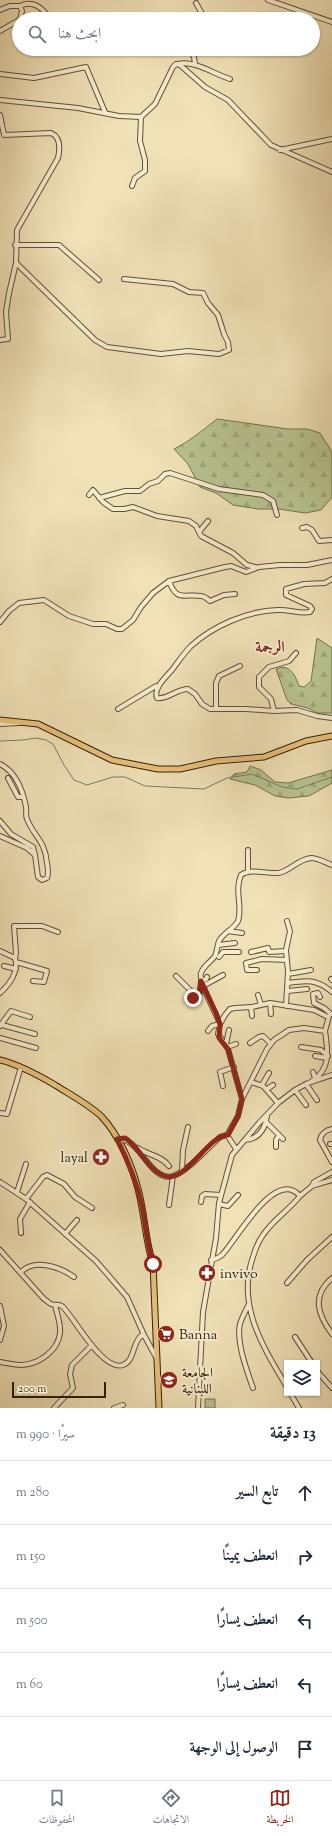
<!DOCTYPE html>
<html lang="ar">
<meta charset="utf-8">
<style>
:root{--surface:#fff;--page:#f6f6f7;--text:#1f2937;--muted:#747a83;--line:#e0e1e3;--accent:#8f2418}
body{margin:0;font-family:"Sorts Mill Goudy",Amiri,serif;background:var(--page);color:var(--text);direction:rtl}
.controls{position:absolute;right:12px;bottom:12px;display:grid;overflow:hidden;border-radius:0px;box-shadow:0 1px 3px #0004}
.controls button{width:36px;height:36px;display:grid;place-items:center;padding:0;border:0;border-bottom:1px solid var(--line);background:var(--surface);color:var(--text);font:20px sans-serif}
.scale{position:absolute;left:12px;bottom:10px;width:94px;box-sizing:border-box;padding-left:4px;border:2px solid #332106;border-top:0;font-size:11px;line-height:14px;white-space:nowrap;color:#332106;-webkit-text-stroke:3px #f5ecd0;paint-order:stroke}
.stop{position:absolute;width:12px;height:12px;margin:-9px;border:3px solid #8f2418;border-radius:50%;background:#fff}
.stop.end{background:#8f2418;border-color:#fff;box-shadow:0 1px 4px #0008}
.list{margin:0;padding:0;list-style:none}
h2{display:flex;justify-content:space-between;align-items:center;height:52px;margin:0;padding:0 16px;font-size:17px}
h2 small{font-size:13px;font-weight:400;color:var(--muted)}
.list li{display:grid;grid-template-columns:26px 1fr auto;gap:12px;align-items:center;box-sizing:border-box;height:64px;padding:0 16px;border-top:1px solid var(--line)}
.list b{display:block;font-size:15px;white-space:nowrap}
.list em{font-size:13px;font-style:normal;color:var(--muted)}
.icon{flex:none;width:22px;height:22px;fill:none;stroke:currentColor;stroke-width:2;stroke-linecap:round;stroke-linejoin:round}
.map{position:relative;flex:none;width:332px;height:1408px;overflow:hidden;direction:ltr}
.search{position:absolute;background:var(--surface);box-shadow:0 1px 3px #0004;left:12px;right:12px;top:12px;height:44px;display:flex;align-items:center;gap:10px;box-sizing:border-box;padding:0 14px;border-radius:22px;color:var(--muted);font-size:15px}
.sheet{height:372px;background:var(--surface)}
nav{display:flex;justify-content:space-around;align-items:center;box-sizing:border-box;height:56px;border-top:1px solid var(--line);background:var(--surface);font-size:11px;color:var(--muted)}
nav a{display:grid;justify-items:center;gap:2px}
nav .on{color:var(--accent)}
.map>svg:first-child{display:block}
</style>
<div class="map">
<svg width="332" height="1408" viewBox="0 0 332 1408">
<defs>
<pattern id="forest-firs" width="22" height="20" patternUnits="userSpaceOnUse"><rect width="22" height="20" fill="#b7c390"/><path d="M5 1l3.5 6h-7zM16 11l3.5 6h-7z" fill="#9ea77b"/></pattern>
</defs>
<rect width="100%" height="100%" fill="#f0e1b7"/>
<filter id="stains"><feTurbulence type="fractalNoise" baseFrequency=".005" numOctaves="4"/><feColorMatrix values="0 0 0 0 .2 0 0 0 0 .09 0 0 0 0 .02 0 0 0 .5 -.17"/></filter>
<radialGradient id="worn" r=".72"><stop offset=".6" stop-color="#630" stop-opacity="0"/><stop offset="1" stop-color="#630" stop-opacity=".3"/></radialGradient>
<!-- green -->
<path fill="#b7c390" stroke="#75724b" d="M205,1399H215V1408H205Z"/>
<!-- forest -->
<path fill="url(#forest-firs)" stroke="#75724b" d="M217,419L288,429H307L320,433L332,452V497L321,510L305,513L279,509H258L233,505L216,493L200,487L188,464L174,449C190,441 203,430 217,419Z
M317,638L332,648V713H317L308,708L291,704L287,700L276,669C290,663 295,675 299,686L304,687L311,681Z
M250,766L261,770L275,782L288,783L332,770V783L309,796L288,798L275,796L255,785L230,779L234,774L247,772Z"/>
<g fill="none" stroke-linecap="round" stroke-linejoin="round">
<!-- stream -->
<path stroke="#717f68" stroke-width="1" d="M0,741L23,740L36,738L46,740L53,744L64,765L74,780L87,785L113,777H125L145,786L204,789L227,778L252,774L282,787L297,789L332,777"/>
<defs>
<path id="minor" d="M268,0L332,22
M196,3L205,19
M20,6C32,0 43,7 49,19
M0,10L10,6H20L22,11L20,19
M0,31L19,20
M189,49L194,57L195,64
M178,64C194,60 214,74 230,79
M0,74L34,78L86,67L105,112
M0,100L78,108L119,116L141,117L155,104L173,67L176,64L180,65L205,87L228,100L271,145L332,172
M0,115L4,135L51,133C61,137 60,149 58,158L17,230L16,263L9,293L6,312L8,339L0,340
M280,150L332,139
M132,186L135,178L145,171V160L140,141L141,117
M15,245H59L99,280
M16,263L95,340L107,347L161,354L188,351L219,354L229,350L228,342L224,334L218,315L208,303L203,293L189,292L173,284L124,279
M89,495L93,490L103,502L113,509H124L133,507L157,516L189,521L196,526L201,536L233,553L247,565L255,567
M99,498L125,491H140L149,484L158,481L165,474L170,473L219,489L263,495L273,501L277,515
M302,528L307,527L312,530L319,541L332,540
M199,532L208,521
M332,579L325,583L304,584L286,589V595L310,606L312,609L310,612C299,614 288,609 277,610C247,611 213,626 191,646C184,653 178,662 172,670C166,677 153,688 157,698C167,700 177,689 188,689L195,694L202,704L210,709H246L274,711L297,710L317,716L332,718
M169,581C177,603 185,593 201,596C205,596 207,599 210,601L224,595L235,594
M0,622L9,611L19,603L44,600L69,616L93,624H106L117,629H122L133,620L141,607L153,593L169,581L225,567L231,566L246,572L259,567L280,565H307L332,560
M118,709L156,686L158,687
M216,709V683L219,676L240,666
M274,711L271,699L259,687V677L269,667L289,661L296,653
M0,724L19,723
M0,764C16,772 23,791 26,807C27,811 25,815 27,819C34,837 45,840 47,863C48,868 49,873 47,878L42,880L38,877L35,855L27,848L0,836
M8,778L18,797H22
M0,821L11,834L33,847L35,855
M248,872V850
M228,931L242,933
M218,945L235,943
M0,951L15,958C19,971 10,984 0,993
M251,952L268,948L269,952L286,951
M219,957L223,952H239
M15,958L16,953L14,926H42L58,932
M16,962L47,971L44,982L33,981
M4,966L16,969
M257,970H247L246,963L262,959L287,960
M288,974L311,970
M176,976L190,990L196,1001L199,1000L201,981
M331,979L332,980
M201,982L206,979L207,977
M288,983C307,980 317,979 332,992
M203,986L223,975
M288,991L307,989
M258,995L261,1005
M320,997L318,993L313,994L314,1003L324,1008L331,1014
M270,1003L271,1014
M286,1006L288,972L286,950L290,931L287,921
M251,1007L252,1016
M220,1024C216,1013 198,981 201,973C204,965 211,962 215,956C217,952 217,946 219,941C223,933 234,929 238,921C243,907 234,891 241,875C251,868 267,874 278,873C289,872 298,859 311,858C318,858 326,863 332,865
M2,1025L35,1034
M0,1026L11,1011L30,1017
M208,1031L212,1026L220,1024
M325,1031L329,1016
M0,1038L36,1048
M250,1043L259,1037L263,1036L271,1044
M226,1044L229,1030
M227,1047L236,1044
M301,1047L321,1050L328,1056
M315,1056L327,1058
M313,1072L315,1078
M251,1082L263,1086L278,1103
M306,1084L317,1100
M262,1085L269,1073
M223,1086L220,1072L234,1067
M267,1089L273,1085
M295,1090L306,1105
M242,1099L228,1049L218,1034L220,1024L225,1015L230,1009L235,1008L252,1007L270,1003L314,1010L328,1017
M0,1113L7,1114L21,1067
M266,1122L283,1139
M332,1129C326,1130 321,1134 320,1140L332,1162
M227,1135L238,1116L242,1099L267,1049L274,1040L289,1030L304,1028L325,1031C328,1051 331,1069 312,1081
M227,1135L236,1149
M117,1139C141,1137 150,1183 173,1176C189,1170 207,1149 220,1137L227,1135
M245,1140C259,1139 265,1129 267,1116
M330,1144H332
M276,1147V1140L279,1135
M138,1148C148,1155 162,1156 169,1166
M182,1170L183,1150L188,1127
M0,1182L26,1199L96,1261L127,1297L144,1335
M312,1186L314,1182L332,1172
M17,1192L26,1164
M300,1196L312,1186L332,1180
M26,1199L43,1177L47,1175L64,1184L75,1197L92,1208
M201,1202L202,1196L205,1194L221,1195
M219,1204L228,1206L238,1195
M169,1205L173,1176
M21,1233L20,1219L30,1202
M65,1234L77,1220
M0,1250L44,1299C46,1300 49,1303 51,1304C56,1306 59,1303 63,1307C75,1319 103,1372 123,1365C135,1361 132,1342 142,1335H144L157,1359
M211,1260C215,1259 219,1258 222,1255C236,1241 275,1167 300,1196C289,1210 273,1220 263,1235C258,1242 255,1250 253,1257C236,1305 263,1347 287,1387
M21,1272C35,1258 60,1267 74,1277
M332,1278C311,1296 318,1315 332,1334
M287,1283L307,1260L332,1237
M249,1304C246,1310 242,1317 240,1324C236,1342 247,1371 253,1388
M0,1306L4,1326L0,1340
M295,1337L312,1363
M0,1362C7,1363 14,1365 22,1365C39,1364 58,1351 60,1333C61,1324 57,1314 55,1305
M317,1371L332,1388
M290,1393L299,1408
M54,1408L73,1388L70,1374L72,1365L92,1345
M114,1408L123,1405
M198,1408L203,1312L216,1238L219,1203L232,1155L259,1123L278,1103L295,1090L308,1083L332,1075"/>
<path id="major" d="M0,720L38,724L112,760L158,769H180L216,761L264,757L306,741L332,736
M0,1060C20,1065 38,1075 55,1085C71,1095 88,1104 101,1116C119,1135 132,1165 138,1189C145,1214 145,1240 153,1264L159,1408"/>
</defs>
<!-- minor casing -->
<use href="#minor" stroke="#625132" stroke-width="6"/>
<!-- major casing -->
<use href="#major" stroke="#332106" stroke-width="7"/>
<!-- minor -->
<use href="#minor" stroke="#f5ecd0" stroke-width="4"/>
<!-- major -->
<use href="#major" stroke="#e8c07c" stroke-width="5"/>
</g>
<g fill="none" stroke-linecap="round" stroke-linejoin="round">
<!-- route -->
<path stroke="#8f2418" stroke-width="5" d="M153,1264C147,1245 146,1226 142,1206C137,1183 128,1161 117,1139L125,1138C140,1147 147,1170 165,1176C186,1183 208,1135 228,1135L238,1116L242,1099L228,1049L219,1038L220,1024L216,1013L201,981L199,1000L196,1001L193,998"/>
</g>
<!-- icons -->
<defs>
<symbol id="pharmacy-disc" viewBox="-11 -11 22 22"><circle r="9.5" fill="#8f2418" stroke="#f5ecd0"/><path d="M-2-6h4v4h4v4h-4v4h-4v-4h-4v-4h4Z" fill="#fff"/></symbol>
<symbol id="supermarket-disc" viewBox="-11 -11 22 22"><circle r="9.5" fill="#8f2418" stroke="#f5ecd0"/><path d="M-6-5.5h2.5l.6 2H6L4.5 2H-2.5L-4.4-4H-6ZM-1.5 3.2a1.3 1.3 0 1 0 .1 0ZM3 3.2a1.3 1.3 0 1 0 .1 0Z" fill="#fff"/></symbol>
<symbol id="school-disc" viewBox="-11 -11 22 22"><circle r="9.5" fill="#8f2418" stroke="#f5ecd0"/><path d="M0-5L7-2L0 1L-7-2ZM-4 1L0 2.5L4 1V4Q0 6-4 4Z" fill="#fff"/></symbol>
</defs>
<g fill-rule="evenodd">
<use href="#pharmacy-disc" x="91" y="1147" width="20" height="20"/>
<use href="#pharmacy-disc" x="197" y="1263" width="20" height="20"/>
<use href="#supermarket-disc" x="156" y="1324" width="20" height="20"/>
<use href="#school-disc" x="159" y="1370" width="20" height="20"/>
</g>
<g text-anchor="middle" stroke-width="4" stroke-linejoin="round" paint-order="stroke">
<!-- poi labels -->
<g font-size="14" fill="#332106" stroke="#f5ecd0" text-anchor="start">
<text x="88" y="1162" text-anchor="end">layal</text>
<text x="220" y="1278">invivo</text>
<text x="179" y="1339">Banna</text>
<text x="182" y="1377">الجامعة<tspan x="182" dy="16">اللبنانية</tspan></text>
</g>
<!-- quarter labels -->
<g font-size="16" font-weight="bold" fill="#7a1f14" stroke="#f5ecd0">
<text x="270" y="652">الرجمة</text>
</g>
</g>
<rect width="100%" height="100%" filter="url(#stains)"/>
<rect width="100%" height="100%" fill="url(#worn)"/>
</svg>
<div class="controls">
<button><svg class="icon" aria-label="layers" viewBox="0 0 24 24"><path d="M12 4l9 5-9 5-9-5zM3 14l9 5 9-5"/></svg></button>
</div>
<div class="scale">200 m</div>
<div class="stop" style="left:153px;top:1264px"></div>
<div class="stop end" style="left:193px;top:998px"></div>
<div class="search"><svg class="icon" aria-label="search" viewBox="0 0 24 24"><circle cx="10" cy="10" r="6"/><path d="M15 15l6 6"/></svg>ابحث هنا</div>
</div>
<section class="sheet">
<h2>13 دقيقة<small>سيرًا · 990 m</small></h2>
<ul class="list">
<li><svg class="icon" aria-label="ahead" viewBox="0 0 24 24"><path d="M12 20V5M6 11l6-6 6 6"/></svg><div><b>تابع السير</b></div><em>280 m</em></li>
<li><svg class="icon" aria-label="right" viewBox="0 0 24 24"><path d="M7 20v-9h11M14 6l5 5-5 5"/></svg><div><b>انعطف يمينًا</b></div><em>150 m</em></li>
<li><svg class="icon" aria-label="left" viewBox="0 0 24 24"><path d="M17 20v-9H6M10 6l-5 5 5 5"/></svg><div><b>انعطف يسارًا</b></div><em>500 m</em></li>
<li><svg class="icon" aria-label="left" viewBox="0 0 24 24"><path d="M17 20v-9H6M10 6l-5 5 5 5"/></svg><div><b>انعطف يسارًا</b></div><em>60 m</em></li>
<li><svg class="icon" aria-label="arrive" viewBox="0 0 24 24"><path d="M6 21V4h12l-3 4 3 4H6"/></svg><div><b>الوصول إلى الوجهة</b></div></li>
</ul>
</section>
<nav>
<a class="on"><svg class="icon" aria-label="map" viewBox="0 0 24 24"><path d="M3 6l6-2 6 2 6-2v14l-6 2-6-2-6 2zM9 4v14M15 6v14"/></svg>الخريطة</a>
<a><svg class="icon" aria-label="directions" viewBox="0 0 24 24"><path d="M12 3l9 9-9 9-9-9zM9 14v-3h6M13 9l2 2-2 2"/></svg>الاتجاهات</a>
<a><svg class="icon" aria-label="saved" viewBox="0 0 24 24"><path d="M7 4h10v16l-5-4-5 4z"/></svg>المحفوظات</a>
</nav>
